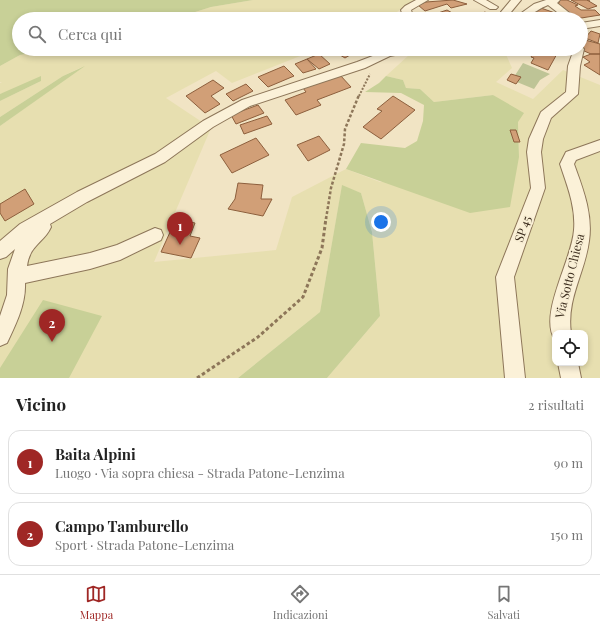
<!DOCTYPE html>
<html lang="it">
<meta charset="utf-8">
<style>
:root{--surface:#fff;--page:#f6f6f6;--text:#222;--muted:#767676;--line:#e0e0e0;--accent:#9f2725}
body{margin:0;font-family:"Playfair Display",serif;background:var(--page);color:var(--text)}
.controls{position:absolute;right:12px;bottom:12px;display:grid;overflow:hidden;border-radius:8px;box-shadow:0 2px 6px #0003}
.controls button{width:36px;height:36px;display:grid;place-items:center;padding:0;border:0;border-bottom:1px solid var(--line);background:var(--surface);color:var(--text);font:20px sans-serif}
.you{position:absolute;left:381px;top:222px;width:14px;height:14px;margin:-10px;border:3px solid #fff;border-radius:50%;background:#1a73e8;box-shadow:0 0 0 6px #1a73e833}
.badge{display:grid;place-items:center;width:26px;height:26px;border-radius:50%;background:var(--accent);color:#fff;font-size:13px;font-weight:700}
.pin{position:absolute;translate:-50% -33px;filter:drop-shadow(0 1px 2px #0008)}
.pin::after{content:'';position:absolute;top:21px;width:14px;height:12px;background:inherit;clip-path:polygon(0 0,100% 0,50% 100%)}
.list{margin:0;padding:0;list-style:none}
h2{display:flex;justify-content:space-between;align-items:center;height:52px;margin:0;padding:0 16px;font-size:17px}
h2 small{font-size:13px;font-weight:400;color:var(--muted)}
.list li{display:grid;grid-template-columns:26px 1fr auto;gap:12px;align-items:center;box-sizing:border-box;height:64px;margin:0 8px 8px;padding:0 8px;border:1px solid var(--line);border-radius:12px}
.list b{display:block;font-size:15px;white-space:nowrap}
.list p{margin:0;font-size:13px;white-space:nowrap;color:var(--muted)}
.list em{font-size:13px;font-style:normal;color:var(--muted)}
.icon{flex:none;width:22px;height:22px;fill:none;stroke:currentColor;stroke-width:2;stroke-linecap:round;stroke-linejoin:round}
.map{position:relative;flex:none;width:600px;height:378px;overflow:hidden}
.search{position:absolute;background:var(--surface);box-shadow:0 2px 6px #0003;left:12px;right:12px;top:12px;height:44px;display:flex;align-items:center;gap:10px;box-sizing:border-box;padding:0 14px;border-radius:22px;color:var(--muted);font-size:15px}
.sheet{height:196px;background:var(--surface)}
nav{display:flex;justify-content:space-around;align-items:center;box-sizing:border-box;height:56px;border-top:1px solid var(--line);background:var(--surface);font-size:11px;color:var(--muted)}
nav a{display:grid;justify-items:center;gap:2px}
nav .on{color:var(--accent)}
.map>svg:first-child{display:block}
</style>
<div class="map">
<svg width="600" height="378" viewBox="0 0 600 378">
<rect width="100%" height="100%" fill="#f1e4c4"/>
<!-- farmland -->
<path fill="#e7dfb0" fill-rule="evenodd" d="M253,0H414L387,19H173L211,7Z
M51,49H318L232,83L216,71L166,98L211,128L154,262L276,250L292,197L346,169L380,182L519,157L518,121L493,95L434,102L420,89L406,88L403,80L386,76L409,55L504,50L512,68L496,82L533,99L563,70L600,85V378H327L380,316L372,232L361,193L342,186L320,312L238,378H0V126L82,67L63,76L0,117V101L41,81L0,94V83L2,82H0V66L20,55ZM555,333H585V363H555Z"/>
<!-- green -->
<path fill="#c8d097" d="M0,0H253L211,7L173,19H19V49H51L20,55L0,66Z
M85,66L0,126V117L63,76Z
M41,76V81L0,101V94Z
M386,76L403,80L406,88L420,89L434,102L493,95L524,113L518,122L519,157L510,207L470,213L346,169L361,143L405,148L417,141L423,121L424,105L401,93L365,92L379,83Z
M342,185L361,193L372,232L380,316L327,378H238L320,312Z
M43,300L102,316L69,378H0V368Z"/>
<!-- cemetery -->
<path fill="#bec496" d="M523,63L550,74L540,80L534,89L512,80Z"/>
<!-- building -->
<path fill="#d19f77" stroke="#8d5f3d" d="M453,0L467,4L451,8L447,4L425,11L418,5L426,2Z
M560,0H567L578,5L575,6L581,10H595L600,15L575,19L558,5Z
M571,0H590H587L597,6L588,9Z
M538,7L558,14L553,19L544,16L540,19H525Z
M447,10L454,14L445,18L438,13Z
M485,12L495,18L465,19Z
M591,31L600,34L598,43L585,38Z
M585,40L600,44V54H591L582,50Z
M340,49H381L372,54L366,51L360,55L355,52L345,58L335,52Z
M536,49H549L558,52L548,70L531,63L534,58L531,57Z
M319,54L330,64L319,69L307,59Z
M591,54H600V75L584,65L590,62L583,57Z
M307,59L316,69L303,73L295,64Z
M284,66L294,76L268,87L258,77Z
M511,74L521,77L516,84L507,80Z
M340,75L351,87L317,100L321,105L296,115L285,100L306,92L303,88Z
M213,80L224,88L211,96L220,104L205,113L186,96Z
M246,84L253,91L233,101L226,94Z
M393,96L415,110L381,139L363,127L382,111L377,109Z
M258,105L264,113L236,124L231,115Z
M267,116L272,124L244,134L240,125Z
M510,130H516L520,142H514Z
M319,136L330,150L308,161L297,145Z
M256,138L269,155L232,173L220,155Z
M238,183L263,185L261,199H272L263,216L228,209L235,199Z
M25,189L34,204L5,221L0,213V204Z
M176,219L195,223L190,236L200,238L191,258L161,252Z"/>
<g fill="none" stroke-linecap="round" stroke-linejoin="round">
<defs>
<path id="minor" d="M416,0H428L411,10L414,19H404L401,10L405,6Z
M474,0H486L498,7L496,9H490Z
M511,0H521L511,12L510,19H500L501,12Z
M546,0H560L557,3L577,19H566L548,5C533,11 530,19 513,19L534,4Z
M600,20V26L581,29V23Z
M581,46L584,49L580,66L578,94L551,118L543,139L541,152L545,188L514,277L525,378H505L496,277L531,188L527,152L529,139L541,112L566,92L568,66L574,49H581Z
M391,49H480L475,52L405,53L390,56L365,68L250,106L213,127L165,162L87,202L50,224L51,227C44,243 30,244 27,266L90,253L117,245L155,228L161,230L163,235L161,240L120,260L90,269L25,283C26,304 16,324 7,343L0,346V316L7,295L8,269L15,249L6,257L0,259V241L20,224L77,192L155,154L203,121L242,100L357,62Z
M600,140V151L576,160L574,164C583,189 593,214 589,241C585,273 566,299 571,333H555V340C538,315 572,260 574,230C576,207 567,185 560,164L566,152Z
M558,363H578L581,378H561Z"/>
</defs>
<!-- minor casing -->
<use href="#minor" stroke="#8d7659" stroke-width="2"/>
<!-- path-far2 -->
<path stroke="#8d7659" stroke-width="2" stroke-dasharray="2 1.5" stroke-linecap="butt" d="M359,96L370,74"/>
<!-- path-far1 -->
<path stroke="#8d7659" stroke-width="2.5" stroke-dasharray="3 2" stroke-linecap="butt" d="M326,219L331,188L344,144L345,129L359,95"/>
<!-- path -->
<path stroke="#8d7659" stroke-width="3" stroke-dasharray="3.5 2.5" stroke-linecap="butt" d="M197,378L258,337L303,297L322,248L326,218"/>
<!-- minor -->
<use href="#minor" fill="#fbf1d8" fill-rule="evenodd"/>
</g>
<g text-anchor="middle" stroke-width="3.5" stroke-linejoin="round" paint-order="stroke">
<!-- street labels -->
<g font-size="12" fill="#3c2d1e" stroke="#f8eed4">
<text transform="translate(523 229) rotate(-70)" y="4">SP 45</text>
<text transform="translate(570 276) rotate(-76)" y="4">Via Sotto Chiesa</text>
</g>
</g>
</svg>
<div class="controls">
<button><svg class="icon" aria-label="locate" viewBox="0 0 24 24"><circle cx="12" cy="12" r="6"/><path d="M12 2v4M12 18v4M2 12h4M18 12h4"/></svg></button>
</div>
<div class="you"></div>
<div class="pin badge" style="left:180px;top:245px">1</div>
<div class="pin badge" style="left:52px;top:342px">2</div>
<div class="search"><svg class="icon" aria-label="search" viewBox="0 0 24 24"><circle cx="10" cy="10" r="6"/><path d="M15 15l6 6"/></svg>Cerca qui</div>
</div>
<section class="sheet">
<h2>Vicino<small>2 risultati</small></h2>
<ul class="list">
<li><span class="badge">1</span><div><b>Baita Alpini</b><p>Luogo · Via sopra chiesa - Strada Patone-Lenzima</p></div><em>90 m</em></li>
<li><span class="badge">2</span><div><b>Campo Tamburello</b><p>Sport · Strada Patone-Lenzima</p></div><em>150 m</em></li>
</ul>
</section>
<nav>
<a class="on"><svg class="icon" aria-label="map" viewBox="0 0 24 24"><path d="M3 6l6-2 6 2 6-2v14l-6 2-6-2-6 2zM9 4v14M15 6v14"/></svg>Mappa</a>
<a><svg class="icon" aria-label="directions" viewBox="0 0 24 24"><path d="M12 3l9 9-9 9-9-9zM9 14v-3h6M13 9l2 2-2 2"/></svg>Indicazioni</a>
<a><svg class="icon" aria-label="saved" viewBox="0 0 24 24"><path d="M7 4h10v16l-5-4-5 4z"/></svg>Salvati</a>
</nav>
